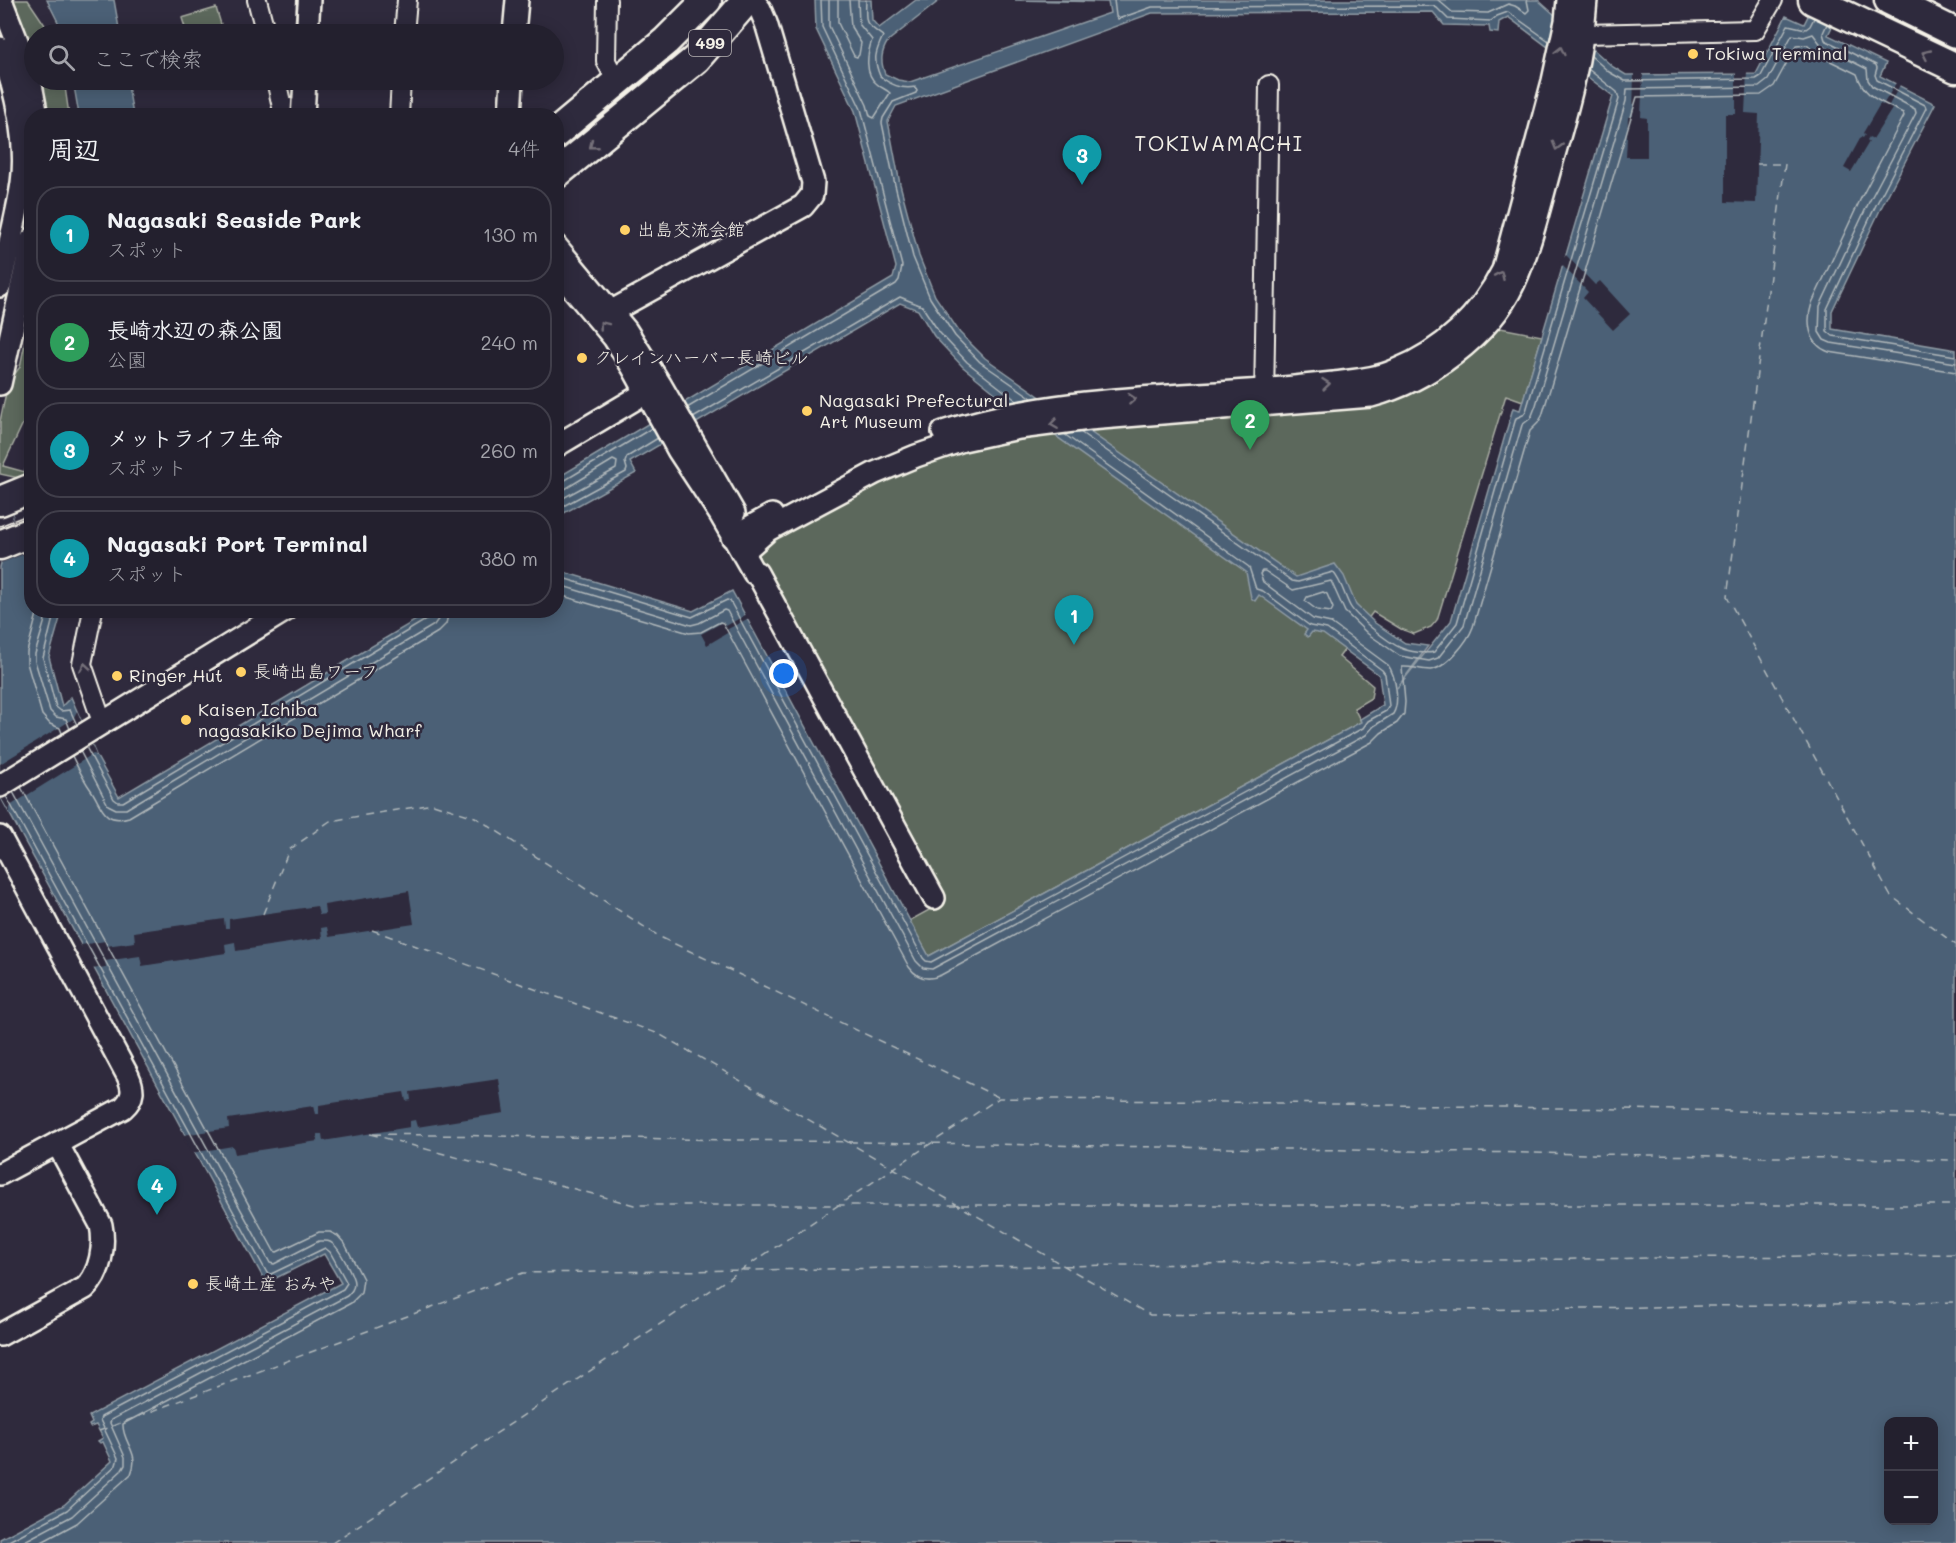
<!DOCTYPE html>
<html lang="ja">
<meta charset="utf-8">
<style>
:root{--surface:#23202e;--page:#2b2836;--text:#f1f3f6;--muted:#a3a3aa;--line:#403e4a;--accent:#8c9099}
body{margin:0;font-family:Mali,"Klee One",sans-serif;background:var(--page);color:var(--text)}
.controls{position:absolute;right:18px;bottom:18px;display:grid;overflow:hidden;border-radius:12px;box-shadow:0 3px 15px #0003}
.controls button{width:54px;height:54px;display:grid;place-items:center;padding:0;border:0;border-bottom:2px solid var(--line);background:var(--surface);color:var(--text);font:30px sans-serif}
.you{position:absolute;left:784px;top:674px;width:21px;height:21px;margin:-15px;border:4px solid #fff;border-radius:50%;background:#1a73e8;box-shadow:0 0 0 9px #1a73e833}
.badge{display:grid;place-items:center;width:39px;height:39px;border-radius:50%;background:var(--accent);color:#fff;font-size:20px;font-weight:700}
.pin{position:absolute;translate:-50% -50px;filter:drop-shadow(0 2px 3px #0008)}
.pin::after{content:'';position:absolute;top:32px;width:21px;height:18px;background:inherit;clip-path:polygon(0 0,100% 0,50% 100%)}
.list{margin:0;padding:0;list-style:none}
h2{display:flex;justify-content:space-between;align-items:center;height:78px;margin:0;padding:0 24px;font-size:26px}
h2 small{font-size:20px;font-weight:400;color:var(--muted)}
.list li{display:grid;grid-template-columns:39px 1fr auto;gap:18px;align-items:center;box-sizing:border-box;height:96px;margin:0 12px 12px;padding:0 12px;border:2px solid var(--line);border-radius:24px}
.list b{display:block;font-size:22px;white-space:nowrap}
.list p{margin:0;font-size:20px;white-space:nowrap;color:var(--muted)}
.list em{font-size:20px;font-style:normal;color:var(--muted)}
.icon{flex:none;width:33px;height:33px;fill:none;stroke:currentColor;stroke-width:2;stroke-linecap:round;stroke-linejoin:round}
.map{position:relative;flex:none;width:1956px;height:1543px;overflow:hidden}
.search{position:absolute;background:var(--surface);box-shadow:0 3px 15px #0003;left:24px;top:24px;width:540px;height:66px;display:flex;align-items:center;gap:15px;box-sizing:border-box;padding:0 21px;border-radius:33px;color:var(--muted);font-size:22px}
.panel{position:absolute;background:var(--surface);box-shadow:0 3px 15px #0003;left:24px;top:108px;width:540px;height:510px;border-radius:24px}
.map>svg:first-child{display:block}
</style>
<div class="map">
<svg width="1956" height="1543" viewBox="0 0 1956 1543">
<rect width="100%" height="100%" fill="#2f2a3d"/>
<filter id="ink" filterUnits="userSpaceOnUse"><feTurbulence type="fractalNoise" baseFrequency=".0167" numOctaves="2"/><feDisplacementMap in="SourceGraphic" scale="12" xChannelSelector="R" yChannelSelector="G"/><feConvolveMatrix kernelMatrix="1 2 1 2 8 2 1 2 1" color-interpolation-filters="sRGB"/></filter>
<g filter="url(#ink)">
<!-- green -->
<path fill="#5b675b" stroke="#a8aca2" stroke-width="1.5" d="M10,0H28L51,34H34V65Z
M216,8L224,34H187L182,18Z
M39,80H64L69,115H47Z
M31,313V406L3,466L25,472L31,469L23,479L0,474V421L8,383L20,367Z
M1490,326L1542,336L1523,401L1506,395L1437,620L1431,627L1414,634L1401,629L1373,612L1339,657L1373,686L1371,698L1354,708L1361,722L929,956L909,921L942,903L757,566C760,558 758,551 763,544L901,473L961,450L1028,435L1347,407Z"/>
<!-- water -->
<path fill="#4b6176" stroke="#8f9ba4" stroke-width="1.5" fill-rule="evenodd" d="M47,0H114L120,34H64Z
M815,0H871L872,20L879,28L916,0H940L888,41C881,52 880,61 885,74L898,80L910,82L1110,13L1108,2L1015,0H1538L1613,67L1626,75L1756,74L1786,16L1804,24L1816,0H1845L1828,35L1886,63L1880,76L1935,104L1881,208L1832,311V329L1956,350V1543H0V1539L64,1505L112,1461L103,1442L100,1443L98,1441L103,1438L96,1425L90,1427L89,1425L92,1423L89,1416L341,1283L324,1254L266,1283L0,796V567L25,472L30,445L31,444L32,610L62,611L49,657L62,706L71,697L96,755L119,797L431,611L556,610L557,570L693,611L732,591L929,956L1361,722L1360,719L1383,705L1379,675L1323,634L1312,632L1308,637L1304,634L1307,630L1259,595L1255,601L1251,598L1246,572L994,392L963,367L934,336L918,310L900,303L630,462L636,473L557,517V478L893,278L896,267L855,111L816,29ZM1433,12L1444,25L1489,26L1490,32L1498,33L1499,22L1508,17L1613,96L1520,410L1513,408L1451,621L1397,688L1428,646L1405,643L1375,623L1356,605L1344,576L1335,564L1296,577L985,358L960,333L935,296L919,256L900,184L888,121L896,106L1152,13ZM1888,1422H1934V1520H1888Z
M73,80H127L133,115H79Z"/>
<!-- pier -->
<path fill="#2f2a3d" d="M1736,71H1747L1745,113L1759,114L1756,203L1725,202V114H1736Z
M1634,72H1643L1641,117L1647,118V157H1626L1628,117L1633,116Z
M1897,81L1901,83L1888,107L1892,109L1873,139L1869,137L1867,140L1869,142L1851,172L1844,168L1861,137L1863,138L1865,135L1863,133L1880,104L1883,105Z
M1566,255L1595,285L1600,281L1630,314L1613,330L1583,298L1588,292L1560,263Z
M31,469L32,551L1,563L24,475L25,472Z
M747,614L749,618L728,629L729,632L707,645L701,634L723,622L726,626Z
M77,711L96,755L93,754L13,804L10,807V813L0,796V764L73,719Z
M409,891L414,924L329,937L327,927L321,928L322,938L236,951L235,942L225,944L226,953L142,966L140,956L105,961L106,967L91,969L82,953L81,945L105,941L106,946L135,942L134,932L224,919L225,928H229V919L317,906L319,915L325,914L324,905Z
M499,1079L504,1113L417,1127L415,1120L410,1121V1127L323,1141L322,1134H317L318,1141L235,1154L233,1146L191,1153L183,1135L229,1128L228,1119L313,1106L315,1114H319V1105L404,1092L406,1101L411,1100L410,1092Z"/>
<g fill="none" stroke-linecap="round" stroke-linejoin="round">
<!-- shore -->
<path stroke="#b0b7ba" stroke-width="1.5" d="M829,0V26L867,105L870,116L874,118L890,93C886,89 881,88 877,84C864,74 867,54 872,40L859,24L858,0
M838,0V23L854,56L857,57L859,55L861,43L851,27L849,0
M866,0C865,24 864,23 883,36C875,53 873,59 880,76C889,84 902,90 915,87L917,90L916,93L893,102L883,118L882,123L895,185L913,257L930,298L955,336L980,362L1032,398
M1114,0L1116,16L1118,19L1152,7L1433,6L1437,8L1448,19L1491,21L1497,16L1508,12L1549,41
M1438,0L1452,12L1488,13L1508,4L1515,6L1526,13L1529,10L1527,0
M1827,24L1823,33L1825,40L1876,65L1877,68L1875,75L1877,80L1925,105L1926,108L1876,205L1827,309V331L1833,336L1956,356
M1591,56L1609,72L1625,81L1756,79L1761,76L1788,25L1806,29L1810,26L1814,18
M687,408L896,284L899,280L902,266L861,109L822,27L821,0
M693,418L900,297L922,306L939,332L967,362L1017,401
M1080,432L1292,581L1298,582L1333,572C1342,582 1344,595 1350,606C1356,617 1389,643 1401,648C1409,652 1427,654 1434,652L1457,623L1516,418L1523,415L1526,411L1619,99L1617,92L1588,69
M556,483L562,482L652,428
M556,490L565,489L613,460L617,462L616,469L556,502
M556,510L626,472L627,469L625,462L627,457L658,438
M556,576L692,617L727,600L730,601L923,958L926,961L931,962L1363,728L1368,721L1386,711L1389,706L1385,674L1382,670L1327,629L1310,626L1263,591L1256,589L1249,567L1064,434
M556,584L691,625L699,623L724,610L727,611L916,961L923,968L932,969L1366,735L1374,726L1393,714C1400,703 1396,676 1388,665L1331,623L1313,619L1263,582L1260,574L1262,571H1265L1293,590L1331,581L1345,612L1368,634L1400,656L1429,661L1438,658L1464,625L1522,425L1531,418L1536,405L1626,101L1627,89L1759,87L1768,80L1792,35L1804,37L1813,34L1822,46L1867,69L1868,80L1872,86L1915,109L1916,113L1869,202L1820,306L1819,332L1824,340L1831,343L1956,363
M1323,592L1327,594L1333,608L1331,612L1317,610L1305,601L1307,597Z
M556,594L689,633L701,632L720,622L723,623L909,967C917,978 928,981 941,975L1372,742L1381,733L1397,723L1404,714L1405,702L1402,667C1411,666 1420,670 1430,670C1446,669 1468,641 1473,627L1530,431L1538,423L1542,416L1637,97L1761,95L1774,86L1796,46L1807,45L1818,55L1857,74C1865,99 1881,101 1903,113L1904,116L1861,198L1812,303C1806,321 1808,345 1829,352L1956,372
M38,610L27,652V663L42,715L50,724L60,728L62,733
M48,610L35,654V661L50,711L56,717L66,719L70,729
M55,610L43,658L56,707L61,711L70,710L77,725
M86,747L114,799L118,802H123L429,618L432,615L433,610
M80,751L108,805L116,809H126L434,625L439,618L440,610
M72,756C78,768 83,779 91,790C102,806 103,825 129,817L438,632L446,624L449,610
M21,787L274,1251L277,1252L319,1232H330L338,1236L345,1244L363,1279L361,1293L351,1303L123,1424C122,1443 141,1452 131,1474L77,1523L40,1543
M13,792L270,1263L274,1264L319,1241C325,1241 329,1240 333,1244C339,1248 354,1276 354,1283C354,1289 351,1292 347,1296L111,1420L110,1423L125,1457V1465L122,1470L72,1516L21,1543
M5,1543L67,1510L116,1465L118,1458L100,1420L101,1417L343,1289L347,1283L330,1252L325,1248L271,1274L267,1273L6,796"/>
<!-- ferry -->
<path stroke="#b0b7ba" stroke-width="1.5" stroke-dasharray="8 6" stroke-linecap="butt" d="M1757,164H1785L1727,597L1890,895L1956,945
M263,914L289,850L330,821L433,804L475,817L660,937L998,1097
M372,930L659,1034L1150,1315L1956,1302
M370,1134L634,1205H956
M373,1134L1956,1160
M961,1205H1956
M99,1431L523,1273L1956,1254
M332,1543L999,1098L1956,1115"/>
<defs>
<path id="minor" d="M257,0L266,34
M607,0L606,61L617,82
M404,34L407,0
M1584,34L1755,30L1773,0
M276,80L282,107L303,110
M399,116L401,80
M1264,403L1269,85
M93,610L82,664L102,722"/>
<path id="tertiary" d="M1,0L28,69L37,116
M307,34L309,0
M514,34L517,0
M0,48C15,85 28,142 22,183C17,217 7,252 0,286
M303,116L305,80
M510,116L512,80
M556,246L626,330L660,384L734,513
M556,269L614,338L633,368L678,450L720,514L754,573H757L934,898
M612,311L803,206L812,195L813,182L766,23L760,9L753,0
M0,384L32,239
M943,432C1041,400 1145,398 1248,391C1277,389 1305,386 1334,383C1355,380 1376,379 1396,370C1443,351 1480,316 1503,270L1553,81L1566,21L1568,0
M556,446L657,386
M732,537L772,515
M741,551L749,547L768,530L875,473L916,456L963,440L1019,428L1089,419L1371,396C1427,381 1489,337 1514,283C1531,246 1540,204 1551,165C1567,110 1582,58 1586,0
M0,786L286,610
M0,837L128,1076C134,1089 134,1098 123,1108L0,1174
M0,1335L85,1288C101,1273 105,1245 101,1225L57,1143"/>
<path id="trunk" d="M1813,0L1956,68
M1889,0L1956,33
M556,133L666,41L707,0
M556,174L696,59L747,0
M0,501L32,488
M0,545L32,532"/>
</defs>
<!-- minor casing -->
<use href="#minor" stroke="#f4f1e8" stroke-width="22"/>
<!-- tertiary casing -->
<use href="#tertiary" stroke="#f4f1e8" stroke-width="26"/>
<!-- trunk casing -->
<use href="#trunk" stroke="#f4f1e8" stroke-width="33"/>
<!-- minor -->
<use href="#minor" stroke="#2f2a3d" stroke-width="18"/>
<!-- tertiary -->
<use href="#tertiary" stroke="#2f2a3d" stroke-width="21"/>
<!-- trunk -->
<use href="#trunk" stroke="#2f2a3d" stroke-width="28"/>
<!-- tram -->
<path stroke="#f4f1e8" stroke-width="1.5" d="M296,34L298,0
M291,116L293,80
M0,526L32,513"/>
</g>
<!-- one-way arrows -->
<defs><path id="oneway-chevron" d="M-2-3.5L2.5 0L-2 3.5" fill="none" stroke-width="1.6" stroke-linecap="round" stroke-linejoin="round" transform="scale(1.5)"/></defs>
<g stroke="#747079">
<use href="#oneway-chevron" transform="translate(1560 51) rotate(-77)"/>
<use href="#oneway-chevron" transform="translate(1926 54) rotate(-155)"/>
<use href="#oneway-chevron" transform="translate(593 145) rotate(141)"/>
<use href="#oneway-chevron" transform="translate(1557 146) rotate(106)"/>
<use href="#oneway-chevron" transform="translate(1500 275) rotate(-66)"/>
<use href="#oneway-chevron" transform="translate(603 325) rotate(-128)"/>
<use href="#oneway-chevron" transform="translate(1326 384) rotate(-6)"/>
<use href="#oneway-chevron" transform="translate(1132 399) rotate(-4)"/>
<use href="#oneway-chevron" transform="translate(1054 424) rotate(172)"/>
<use href="#oneway-chevron" transform="translate(85 667) rotate(-99)"/>
</g>
</g>
<!-- markers -->
<g fill="#ffd166" stroke="#2f2a3d" stroke-width="2">
<circle cx="1693" cy="54" r="6"/>
<circle cx="625" cy="230" r="6"/>
<circle cx="582" cy="358" r="6"/>
<circle cx="807" cy="411" r="6"/>
<circle cx="241" cy="672" r="6"/>
<circle cx="117" cy="676" r="6"/>
<circle cx="186" cy="720" r="6"/>
<circle cx="193" cy="1284" r="6"/>
</g>
<g text-anchor="middle" stroke-width="5" stroke-linejoin="round" paint-order="stroke">
<!-- shield labels -->
<rect fill="#2f2a3d" stroke="#b9b5b5" stroke-width="1.5" x="689" y="30" width="42" height="26" rx="4.5"/>
<g font-size="16" font-weight="bold" fill="#f4f1e8">
<text x="710" y="49">499</text>
</g>
<!-- poi labels -->
<g font-size="18" fill="#f4f1e8" stroke="#2f2a3d" text-anchor="start">
<text x="1705" y="60">Tokiwa Terminal</text>
<text x="637" y="236">出島交流会館</text>
<text x="594" y="364">クレインハーバー長崎ビル</text>
<text x="819" y="407">Nagasaki Prefectural<tspan x="819" dy="21">Art Museum</tspan></text>
<text x="253" y="678">長崎出島ワーフ</text>
<text x="129" y="682">Ringer Hut</text>
<text x="198" y="716">Kaisen Ichiba<tspan x="198" dy="21">nagasakiko Dejima Wharf</tspan></text>
<text x="205" y="1290">長崎土産 おみや</text>
</g>
<!-- quarter labels -->
<g font-size="21" letter-spacing="1.5" fill="#f4f1e8" stroke="#2f2a3d">
<text x="1219" y="151">TOKIWAMACHI</text>
</g>
</g>
</svg>
<div class="controls">
<button>+</button>
<button>−</button>
</div>
<div class="you"></div>
<div class="pin badge" style="left:1074px;top:645px;background:#0f9aa8">1</div>
<div class="pin badge" style="left:1250px;top:450px;background:#2e9e5b">2</div>
<div class="pin badge" style="left:1082px;top:185px;background:#0f9aa8">3</div>
<div class="pin badge" style="left:157px;top:1215px;background:#0f9aa8">4</div>
<div class="search"><svg class="icon" aria-label="search" viewBox="0 0 24 24"><circle cx="10" cy="10" r="6"/><path d="M15 15l6 6"/></svg>ここで検索</div>
<section class="panel">
<h2>周辺<small>4件</small></h2>
<ul class="list">
<li><span class="badge" style="background:#0f9aa8">1</span><div><b>Nagasaki Seaside Park</b><p>スポット</p></div><em>130 m</em></li>
<li><span class="badge" style="background:#2e9e5b">2</span><div><b>長崎水辺の森公園</b><p>公園</p></div><em>240 m</em></li>
<li><span class="badge" style="background:#0f9aa8">3</span><div><b>メットライフ生命</b><p>スポット</p></div><em>260 m</em></li>
<li><span class="badge" style="background:#0f9aa8">4</span><div><b>Nagasaki Port Terminal</b><p>スポット</p></div><em>380 m</em></li>
</ul>
</section>
</div>
